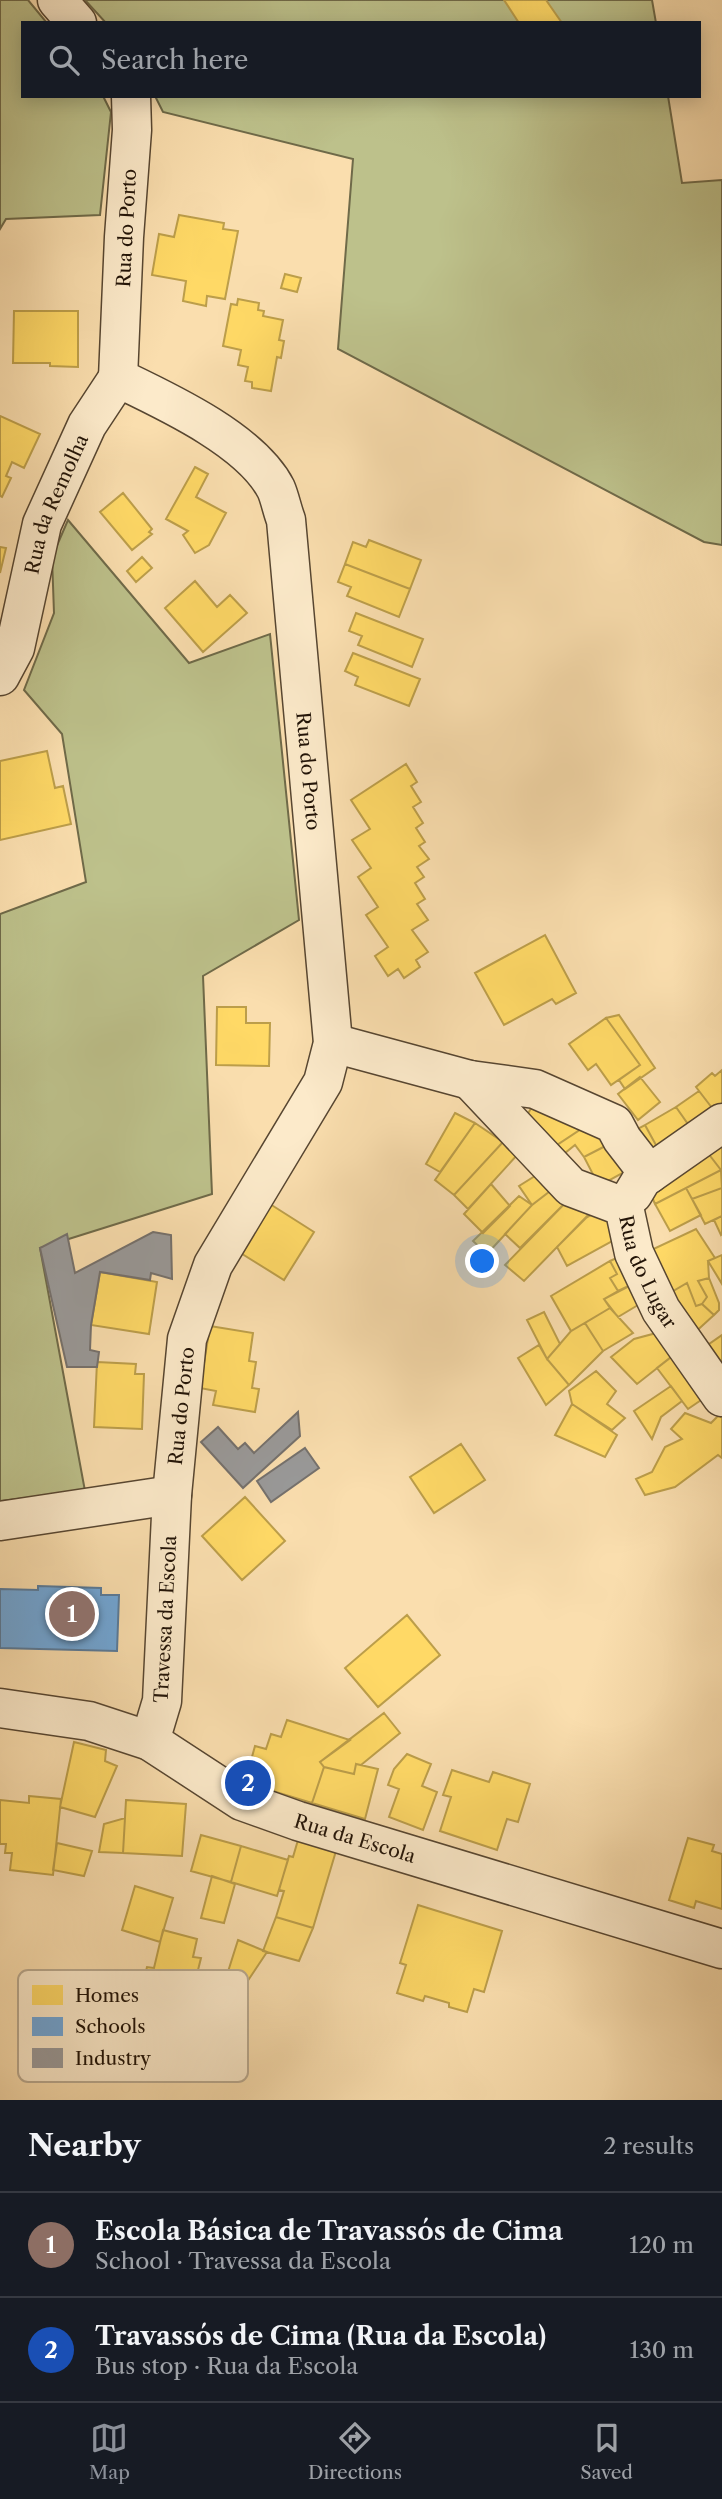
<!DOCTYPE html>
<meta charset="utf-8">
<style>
:root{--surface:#171b24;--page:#242831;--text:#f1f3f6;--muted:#9ea1a6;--line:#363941;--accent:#8c9099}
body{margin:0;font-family:"Libre Caslon Text",serif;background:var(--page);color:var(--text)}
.you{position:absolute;left:483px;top:1262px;width:24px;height:24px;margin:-18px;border:5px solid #fff;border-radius:50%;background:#1a73e8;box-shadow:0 0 0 10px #1a73e833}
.badge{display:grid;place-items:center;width:46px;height:46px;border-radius:50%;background:var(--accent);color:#fff;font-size:23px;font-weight:700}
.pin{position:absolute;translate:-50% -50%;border:4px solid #fff;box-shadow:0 2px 7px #0006}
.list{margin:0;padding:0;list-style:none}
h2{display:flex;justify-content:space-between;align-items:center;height:91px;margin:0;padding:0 28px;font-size:30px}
h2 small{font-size:23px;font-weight:400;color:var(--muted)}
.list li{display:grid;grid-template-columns:46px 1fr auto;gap:21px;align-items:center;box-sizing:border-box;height:105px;padding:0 28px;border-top:2px solid var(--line)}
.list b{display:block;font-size:26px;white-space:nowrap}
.list p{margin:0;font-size:23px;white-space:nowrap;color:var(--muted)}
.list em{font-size:23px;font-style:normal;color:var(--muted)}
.icon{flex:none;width:38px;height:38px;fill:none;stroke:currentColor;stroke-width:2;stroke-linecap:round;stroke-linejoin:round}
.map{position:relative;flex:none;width:722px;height:2100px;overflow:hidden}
.search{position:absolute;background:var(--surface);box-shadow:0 4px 18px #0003;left:21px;right:21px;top:21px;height:77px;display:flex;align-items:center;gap:18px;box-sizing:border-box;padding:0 24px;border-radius:0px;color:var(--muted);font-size:26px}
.sheet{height:301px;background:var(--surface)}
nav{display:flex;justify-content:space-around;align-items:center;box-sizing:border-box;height:98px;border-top:2px solid var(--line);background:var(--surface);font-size:19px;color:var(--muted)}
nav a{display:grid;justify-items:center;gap:4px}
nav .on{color:var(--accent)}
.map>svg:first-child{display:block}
</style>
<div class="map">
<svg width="722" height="2100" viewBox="0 0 722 2100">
<rect width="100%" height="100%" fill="#fadeae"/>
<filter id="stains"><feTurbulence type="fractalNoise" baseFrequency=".00286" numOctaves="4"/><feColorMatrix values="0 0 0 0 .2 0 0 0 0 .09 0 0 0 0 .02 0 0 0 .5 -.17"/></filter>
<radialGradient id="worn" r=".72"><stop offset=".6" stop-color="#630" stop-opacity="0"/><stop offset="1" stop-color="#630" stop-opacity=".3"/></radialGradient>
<!-- green -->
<path fill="#bdc18b" stroke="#6f6a49" stroke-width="2" d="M0,0H28L47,23H23V96H103L111,112L100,215L6,219L0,229Z
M85,0H652L656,23H106Z
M155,96H668L682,183L722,180V545L704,542L338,349L353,159L163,112Z
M68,520L189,663L270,634L299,920L203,976L212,1194L40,1248L85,1491L0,1501V914L86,882L62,734L24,690L54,613L52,557Z"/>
<!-- homes -->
<path fill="#ffd966" stroke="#bc9e4a" stroke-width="2" d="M504,0H546L562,23H519Z
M179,215L224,223L223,229L238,231L225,299L207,296L206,306L183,301L186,281L152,275L159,234L174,237Z
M285,274L301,278L297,292L281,288Z
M238,299L259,303L258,310L264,311L263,316L283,320L279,340L284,341L281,358L277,357L271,391L252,388V382L245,381L248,367L238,365L241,350L223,346L231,304L237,305Z
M14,311H78V367L50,366V363H13Z
M0,416L40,434L24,468L12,462L6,476L11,478L2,497L0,496Z
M195,467L208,474L196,497L226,513L209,545L195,553L183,535L188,531L166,519Z
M123,493L152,529L149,532L152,534L132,550L100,512Z
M369,540L421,560L410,589L345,564L353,542L366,547Z
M0,547L6,548L0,573Z
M142,557L152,568L136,582L127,571Z
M345,564L410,589L399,617L347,596L351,587L338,582Z
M195,581L217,607L230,595L247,613L203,652L165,608Z
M356,613L423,639L412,667L358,645L362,636L349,631Z
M353,653L420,679L409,706L355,685L358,677L345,671Z
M47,751L55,788L63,786L71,824L0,840V761Z
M406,764L417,782L411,786L421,802L413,807L423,823L416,828L425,842L419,846L429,859L417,867L424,877L415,883L425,899L417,904L428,920L412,930L428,952L416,960L420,967L404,978L398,969L388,976L375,956L388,947L366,915L378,907L358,877L371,868L352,840L370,829L351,800Z
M545,935L576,993L556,1004L552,999L504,1025L475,973Z
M217,1007H246V1023H270L269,1066L216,1065Z
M619,1015L655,1068L625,1089L619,1080L640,1065L606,1018Z
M606,1018L640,1065L611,1085L596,1064L588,1070L569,1044Z
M722,1070V1115L719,1117L696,1087L712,1073L715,1076Z
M640,1077L660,1102L638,1120L618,1094Z
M699,1091L719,1117L695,1134L676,1107Z
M533,1105L581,1129L545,1153L520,1127Z
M676,1107L695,1134L662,1156L645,1125Z
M455,1113L475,1123L440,1172L426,1164Z
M475,1123L503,1142L454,1195L435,1180Z
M645,1125L662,1156L624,1136Z
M581,1129L617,1140L584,1157L575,1145L554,1162L545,1153Z
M722,1129V1170H721L701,1144Z
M617,1140L639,1164L599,1186L584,1157Z
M503,1142L519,1153L468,1209L454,1195Z
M701,1144L721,1170L655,1204L647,1185Z
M721,1170L722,1188L692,1199L686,1188Z
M543,1171L558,1185L532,1205L519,1186Z
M491,1184L510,1206L483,1233L464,1214Z
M558,1185L572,1196L520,1248L505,1234L532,1205Z
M686,1188L701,1215L670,1231L655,1204Z
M722,1188V1216L705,1224L692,1199Z
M519,1196L532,1205L487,1254L473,1241Z
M572,1196L594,1209L524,1281L505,1265Z
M270,1204L314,1232L284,1280L239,1252Z
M600,1210L618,1238L567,1266L557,1247L586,1218Z
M722,1216V1234L721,1235L714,1220Z
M696,1229L715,1258L708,1261L709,1278L698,1281L707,1297L702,1304L696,1306L687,1283L663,1297L647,1252Z
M623,1255L637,1282L618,1291L610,1278L617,1274L610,1261Z
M722,1255V1284L708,1261Z
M610,1261L617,1274L610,1278L618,1291L604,1299L610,1308L571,1331L551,1296Z
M100,1272L157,1282L149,1334L91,1325Z
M709,1278L719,1303V1310L714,1315L702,1304L707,1297L698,1281Z
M637,1282L648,1299L618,1317L604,1299Z
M687,1283L696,1306L702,1304L714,1315L691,1336L663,1297Z
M610,1308L633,1333L603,1351L585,1323Z
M544,1312L560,1344L547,1359L527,1320Z
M585,1323L603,1351L569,1385L547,1359L571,1331Z
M210,1326L253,1333L249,1361L256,1362L252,1388L259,1389L255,1412L213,1405L216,1391L200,1388Z
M664,1331L680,1350L637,1384L611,1357L634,1339Z
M722,1335V1382L699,1351Z
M539,1345L547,1359L569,1385L546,1405L518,1358Z
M680,1350L710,1394L688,1409L657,1368Z
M97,1362L136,1364L135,1374H144L142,1429L94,1427Z
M596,1371L616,1391L607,1404L625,1418L612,1430L572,1404L569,1391Z
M671,1386L682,1401L661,1417L652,1439L634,1411Z
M572,1404L617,1435L605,1457L555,1435Z
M685,1413L711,1423L719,1415L722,1418V1458L718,1455L675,1487L645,1495L636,1479L652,1472L665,1447L682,1439L671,1429Z
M461,1444L485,1480L434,1513L410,1477Z
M245,1497L285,1541L242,1580L202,1536Z
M407,1615L440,1655L378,1707L345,1668Z
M384,1713L400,1733L361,1765L356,1764L354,1774L324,1767L320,1762Z
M287,1720L350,1740L320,1762L324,1767L312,1803L250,1784L252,1777L247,1775L255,1746L266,1749L271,1734L281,1737Z
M74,1742L106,1750L105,1761L117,1766L95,1817L60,1807Z
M407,1754L431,1764L422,1786L437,1792L423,1830L389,1817L399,1789L388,1785L394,1769Z
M356,1764L378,1769L365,1819L312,1803L324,1767L354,1774Z
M452,1770L489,1782L493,1772L530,1784L518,1822L507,1819L497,1850L440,1831L451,1797L443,1795Z
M29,1796L61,1799L53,1875L10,1870L12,1853H5L6,1844H0V1800L29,1803Z
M126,1800L186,1804L182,1856L123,1853Z
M125,1818L123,1853L99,1852L104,1824Z
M201,1835L241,1846L231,1882L191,1871Z
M688,1838L714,1845L712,1851L722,1854V1909L696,1901L694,1908L669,1900Z
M298,1840L336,1851L313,1928L276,1917L284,1891L279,1890L289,1856L293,1857Z
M57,1843L92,1851L84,1876L53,1870Z
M241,1846L288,1860L277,1896L231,1882Z
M212,1876L235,1884L224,1923L201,1918Z
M135,1886L173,1898L160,1942L122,1930Z
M418,1905L502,1931L484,1992L474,1989L467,2012L449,2007V2003L425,1996L423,2001L397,1993L406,1965L400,1963Z
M276,1917L313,1928L299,1961L263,1951Z
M163,1930L197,1939L193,1957L201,1958L188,2010L139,1998L147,1967L154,1968Z
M238,1940L267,1952L243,1988L226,1978Z"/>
<!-- schools -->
<path fill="#6fa8dc" stroke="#587b9c" stroke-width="2" d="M38,1586L101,1588V1595H119L117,1651L0,1648V1589L38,1590Z"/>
<!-- industry -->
<path fill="#999" stroke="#75716d" stroke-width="2" d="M153,1232L171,1235L172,1279L151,1273L150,1280L100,1272L91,1325L90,1350L99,1352L97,1367H67L40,1248L67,1234L75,1273Z
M298,1412L300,1436L243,1488L201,1442L218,1427L238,1449L245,1443L254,1453Z
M305,1448L319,1468L271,1502L257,1481Z"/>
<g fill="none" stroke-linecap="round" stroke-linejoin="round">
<defs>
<g id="minor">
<path d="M57,0L77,23"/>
<path id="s1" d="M131,96L132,130L124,237L118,378C166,401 251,440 276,489C280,498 282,510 286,520L333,1043L323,1082L213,1265L187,1339L172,1495L162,1701L150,1741"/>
<path id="s2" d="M0,676L15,648L42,524L87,425L118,378"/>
<path d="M333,1043L470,1080L535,1089L614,1124L622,1139L649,1174"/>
<path id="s3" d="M470,1080L571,1187L624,1207L634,1253L661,1310L722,1397"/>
<path d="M633,1194L642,1179L722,1123"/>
<path d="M0,1521L172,1495"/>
<path id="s4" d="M0,1708L89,1721L150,1741L242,1801L298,1821L722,1949"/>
</g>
</defs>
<!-- minor casing -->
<use href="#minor" stroke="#574631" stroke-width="41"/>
<!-- minor -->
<use href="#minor" stroke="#fceaca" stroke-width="38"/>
</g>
<g text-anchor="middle" stroke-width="7" stroke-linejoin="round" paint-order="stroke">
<!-- street labels -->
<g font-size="19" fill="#211307" stroke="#fceaca">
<text transform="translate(126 228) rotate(-87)" y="7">Rua do Porto</text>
<text dy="7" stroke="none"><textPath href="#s2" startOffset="182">Rua da Remolha</textPath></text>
<text dy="7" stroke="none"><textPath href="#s1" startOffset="763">Rua do Porto</textPath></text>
<text dy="7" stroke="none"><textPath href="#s3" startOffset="273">Rua do Lugar</textPath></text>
<text transform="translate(181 1406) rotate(-84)" y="7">Rua do Porto</text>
<text transform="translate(165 1619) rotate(-87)" y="7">Travessa da Escola</text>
<text dy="7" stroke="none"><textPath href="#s4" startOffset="383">Rua da Escola</textPath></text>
</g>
</g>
<!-- legend -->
<rect x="18" y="1970" width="230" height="112" rx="10" fill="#fceaca" stroke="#baaa90" stroke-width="2"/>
<rect x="32" y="1985" width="31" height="20" fill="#ffd966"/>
<rect x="32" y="2017" width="31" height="19" fill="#6fa8dc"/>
<rect x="32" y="2048" width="31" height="20" fill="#999"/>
<g font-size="19" fill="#211307">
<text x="75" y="2002">Homes</text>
<text x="75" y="2033">Schools</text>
<text x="75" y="2065">Industry</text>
</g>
<rect width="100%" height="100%" filter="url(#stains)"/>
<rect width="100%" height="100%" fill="url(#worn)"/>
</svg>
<div class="you"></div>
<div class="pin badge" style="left:72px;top:1614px;background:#8d6e63">1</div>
<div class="pin badge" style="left:248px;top:1783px;background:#1a4fb4">2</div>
<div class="search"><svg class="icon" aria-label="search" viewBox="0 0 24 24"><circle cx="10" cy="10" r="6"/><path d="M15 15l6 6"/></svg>Search here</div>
</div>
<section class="sheet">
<h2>Nearby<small>2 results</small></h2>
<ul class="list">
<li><span class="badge" style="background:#8d6e63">1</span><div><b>Escola Básica de Travassós de Cima</b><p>School · Travessa da Escola</p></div><em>120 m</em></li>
<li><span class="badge" style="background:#1a4fb4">2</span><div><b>Travassós de Cima (Rua da Escola)</b><p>Bus stop · Rua da Escola</p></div><em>130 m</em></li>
</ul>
</section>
<nav>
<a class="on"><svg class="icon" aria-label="map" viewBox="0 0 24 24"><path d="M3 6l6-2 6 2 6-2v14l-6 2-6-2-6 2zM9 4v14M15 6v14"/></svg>Map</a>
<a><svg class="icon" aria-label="directions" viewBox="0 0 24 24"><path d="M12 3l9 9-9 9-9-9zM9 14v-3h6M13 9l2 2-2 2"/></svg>Directions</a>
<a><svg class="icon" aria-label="saved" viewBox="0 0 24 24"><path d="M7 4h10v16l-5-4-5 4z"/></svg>Saved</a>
</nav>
